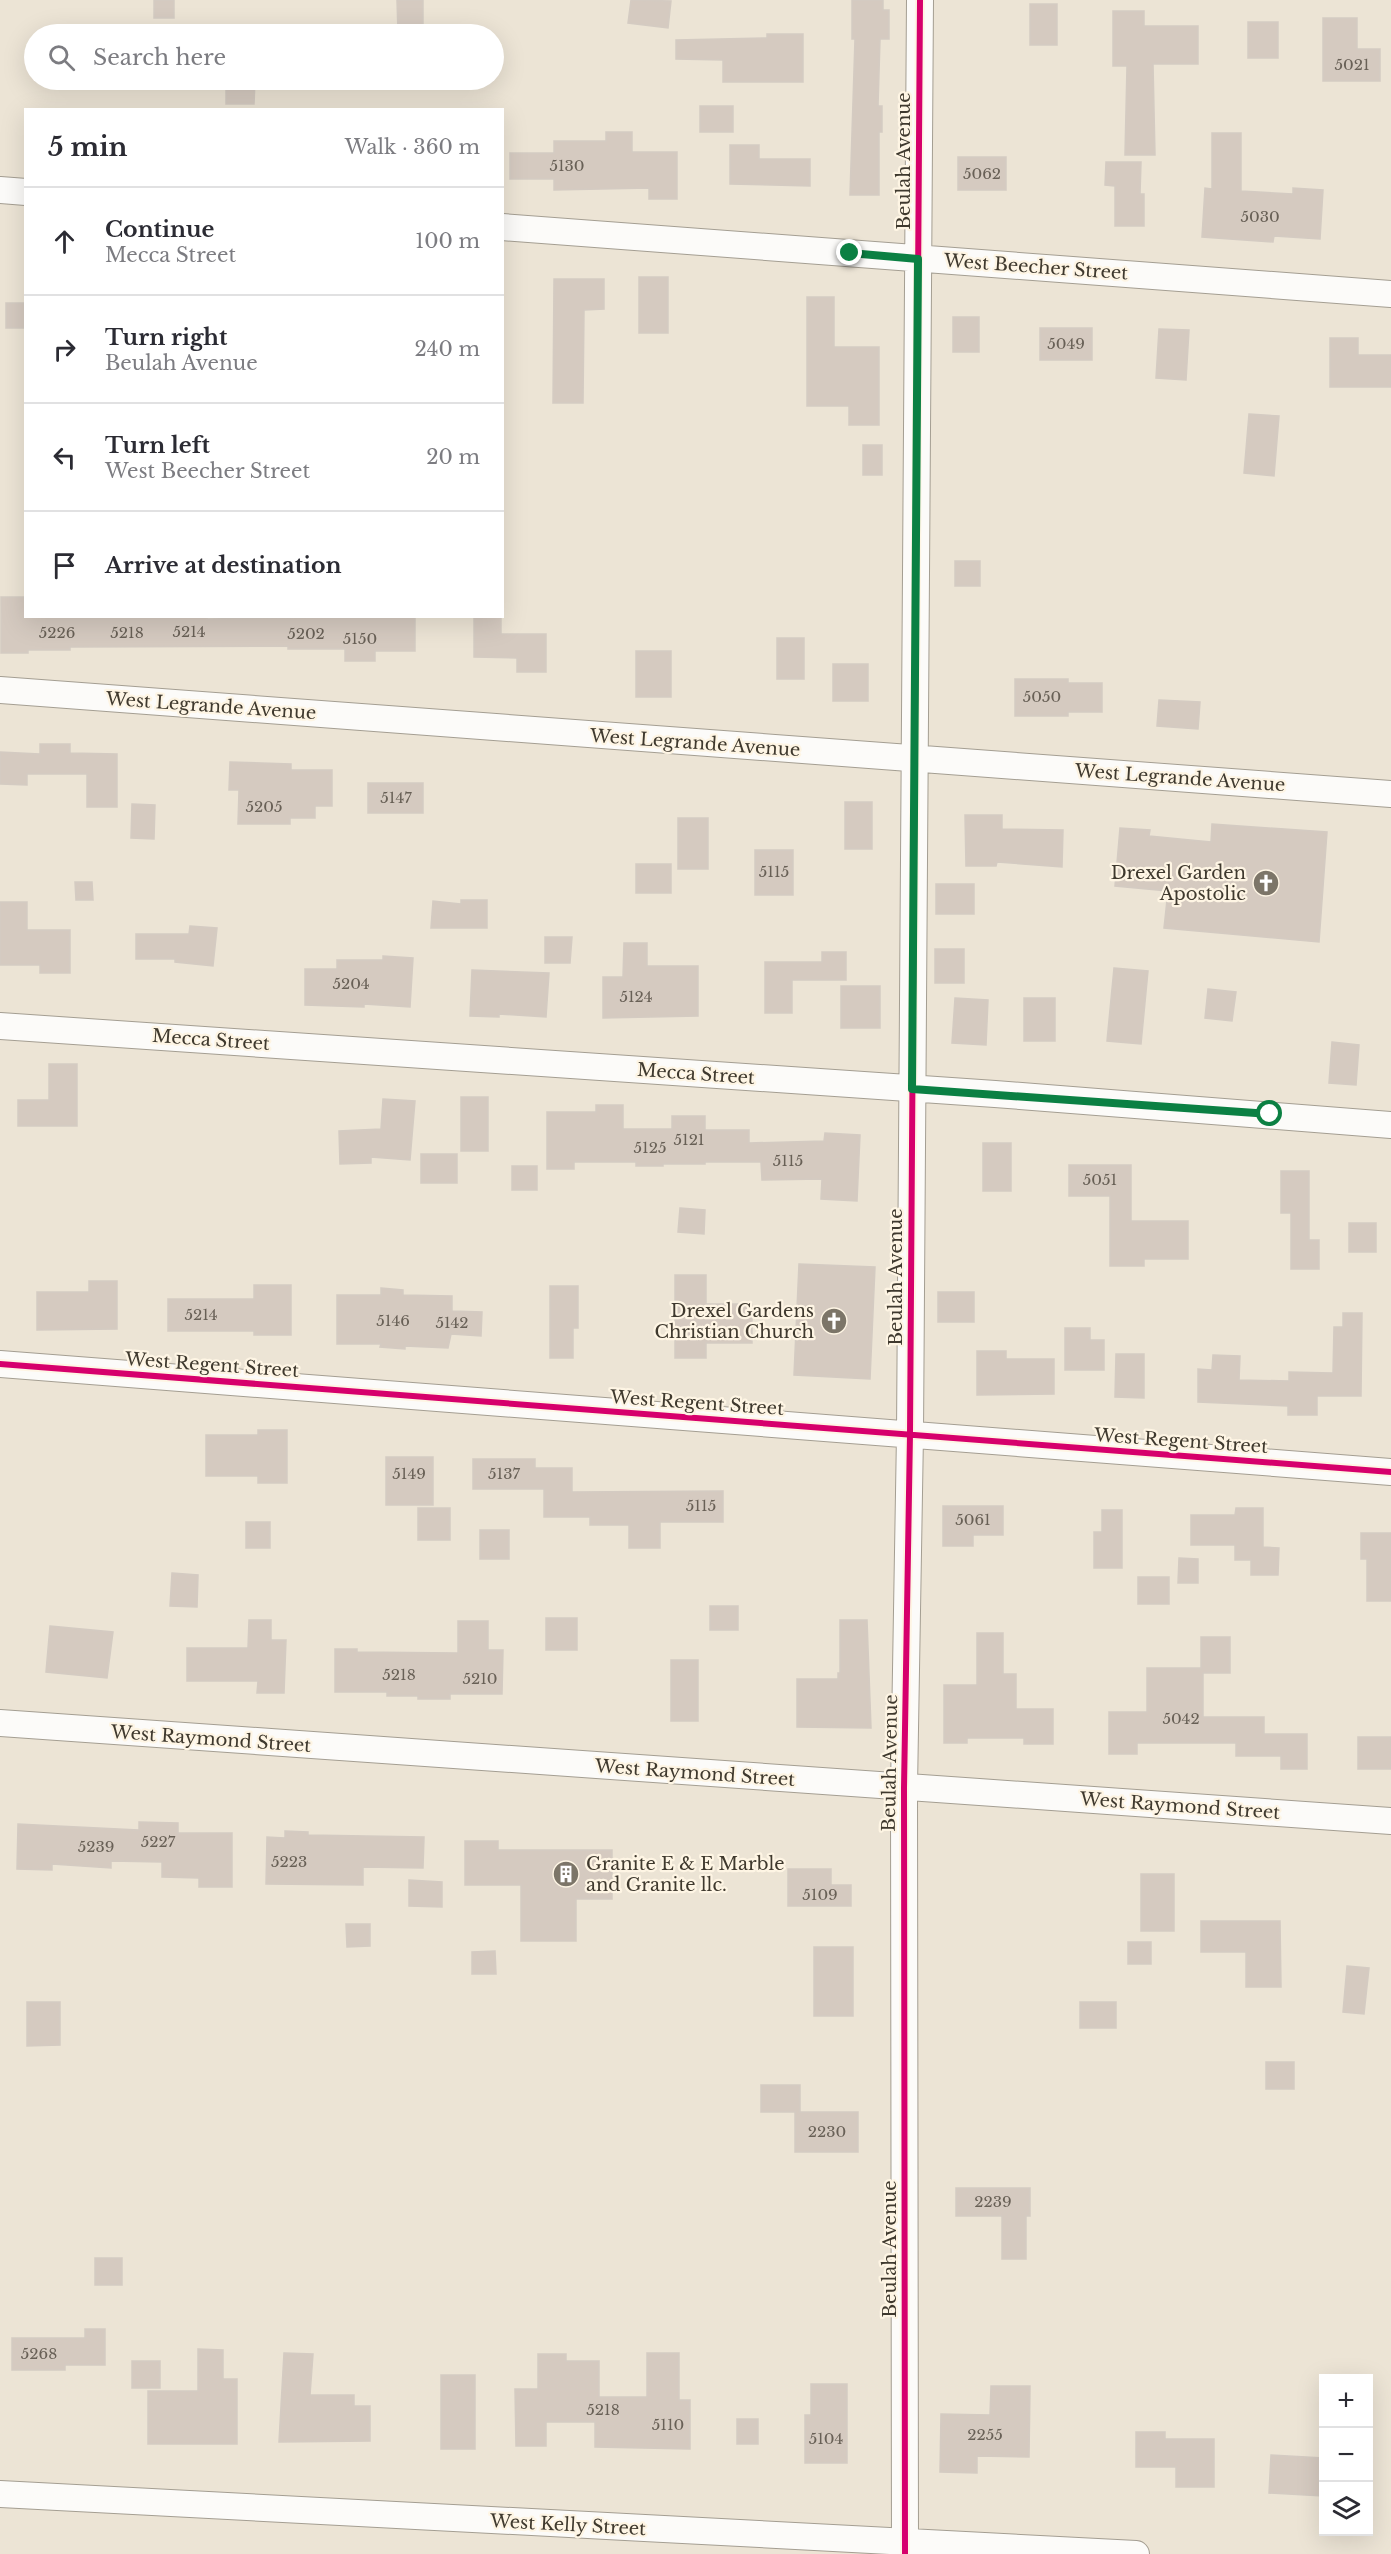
<!DOCTYPE html>
<meta charset="utf-8">
<style>
:root{--surface:#fff;--page:#f2f2f3;--text:#2b2b33;--muted:#7c7c81;--line:#e1e1e2}
body{margin:0;font-family:"Libre Baskerville",serif;background:var(--page);color:var(--text)}
.controls{position:absolute;right:18px;bottom:18px;display:grid;overflow:hidden;border-radius:0px;box-shadow:0 6px 24px #0002}
.controls button{width:54px;height:54px;display:grid;place-items:center;padding:0;border:0;border-bottom:2px solid var(--line);background:var(--surface);color:var(--text);font:30px sans-serif}
.stop{position:absolute;width:18px;height:18px;margin:-14px;border:4px solid #0b8043;border-radius:50%;background:#fff}
.stop.end{background:#0b8043;border-color:#fff;box-shadow:0 2px 6px #0008}
.list{margin:0;padding:0;list-style:none}
h2{display:flex;justify-content:space-between;align-items:center;height:78px;margin:0;padding:0 24px;font-size:26px}
h2 small{font-size:20px;font-weight:400;color:var(--muted)}
.list li{display:grid;grid-template-columns:39px 1fr auto;gap:18px;align-items:center;box-sizing:border-box;height:108px;padding:0 24px;border-top:2px solid var(--line)}
.list b{display:block;font-size:22px;white-space:nowrap}
.list p{margin:0;font-size:20px;white-space:nowrap;color:var(--muted)}
.list em{font-size:20px;font-style:normal;color:var(--muted)}
.icon{flex:none;width:33px;height:33px;fill:none;stroke:currentColor;stroke-width:2;stroke-linecap:round;stroke-linejoin:round}
.map{position:relative;flex:none;width:1391px;height:2554px;overflow:hidden}
.search{position:absolute;background:var(--surface);box-shadow:0 6px 24px #0002;left:24px;top:24px;width:480px;height:66px;display:flex;align-items:center;gap:15px;box-sizing:border-box;padding:0 21px;border-radius:33px;color:var(--muted);font-size:22px}
.panel{position:absolute;background:var(--surface);box-shadow:0 6px 24px #0002;left:24px;top:108px;width:480px;height:510px;border-radius:0px}
.map>svg:first-child{display:block}
</style>
<div class="map">
<svg width="1391" height="2554" viewBox="0 0 1391 2554">
<rect width="100%" height="100%" fill="#ece4d5"/>
<!-- building -->
<path fill="#d5cac0" stroke="#d4cbc2" stroke-width="1.5" d="M154,0H174V18H154Z
M397,0H423V32H398Z
M631,0L671,1L668,28L628,23Z
M852,0H883V10H889V39H880L878,106H882V132H879V195H850L855,39H852Z
M1030,4H1057V45H1030Z
M1113,11H1144V26H1198V64H1153L1155,155H1125L1127,66H1113Z
M1323,18H1357V49H1380V81H1323Z
M1248,22H1278V58H1248Z
M767,34H803V82H723V60L676,59V40L767,38Z
M226,80H255L254,104H226Z
M700,106H733V132H700Z
M606,132H632V152H677V199H649V188L554,190V179H510V153H554V141H606Z
M1212,133H1241V191L1293,194V188L1323,190L1320,239L1274,236L1273,242L1202,237L1205,188L1212,189Z
M730,145H759V159H810V186L730,184Z
M958,157H1006V190H958Z
M1106,162H1141L1140,194H1144V226H1115V186L1105,185Z
M639,277H668V333H639Z
M554,279H604V309L584,310L583,403H553Z
M807,297H834V347H879V425H849V406H807Z
M6,303H26V328H6Z
M953,317H979V352H953Z
M1040,328H1092V360H1040Z
M1159,329L1189,330L1186,380L1156,378Z
M1330,338H1358V355H1391V387H1330Z
M1249,414L1279,416L1274,476L1244,473Z
M863,445H882V475H863Z
M955,561H980V586H955Z
M1,597H26V616H207V619L415,616V651H375V661H345V649H288V646L70,647V650H28V653H1Z
M474,616H501V634H546V672H517V658L474,657Z
M777,638H804V679H777Z
M636,651H671V697H636Z
M833,664H868V701H833Z
M1015,679H1068V683H1102V712H1068V716H1015Z
M1159,700L1200,702L1198,729L1157,726Z
M40,744H70V753L117,754V807H87V774H27V785L0,784V752L40,754Z
M230,762L291,764V770H332V806H315V818H290V824H238L239,790H229Z
M368,783H423V813H368Z
M845,802H872V849H845Z
M132,804L155,805L154,839L131,838Z
M965,815H1002V829L1063,830L1062,867L997,862L996,866H966Z
M678,818H708V869H678Z
M1212,824L1327,832L1319,942L1164,928L1168,891L1115,886L1120,828L1150,830L1149,836L1211,842Z
M755,850H793V895H755Z
M636,864H671V893H636Z
M75,882H92L93,900H76Z
M936,884H974V914H936Z
M461,900H487V928H431L433,901L461,904Z
M0,902H27V930H70V973H40V965H0Z
M190,926L217,928L213,966L175,962V959H136V934H189Z
M545,937H572L570,963H545Z
M624,943H647V966H698V1016L603,1018V977H623Z
M935,949H964V983H935Z
M822,952H846V980H792V1013H765V962H822Z
M383,956L413,958L410,1007L364,1004V1007L305,1005V969H337V960H383Z
M1114,968L1148,971L1141,1044L1107,1041Z
M472,970L549,973L546,1017L499,1014V1017L470,1016Z
M841,986H880V1028H841Z
M1208,989L1236,992L1232,1021L1205,1018Z
M955,998L988,1000L986,1045L952,1043Z
M1024,998H1055V1041H1024Z
M1332,1042L1359,1045L1356,1085L1329,1083Z
M49,1064H77V1126H18V1100H49Z
M461,1097H488V1151H461Z
M383,1099L415,1101L410,1160L371,1157V1163L340,1164L339,1131L381,1129Z
M596,1105H623V1129H672V1116H705V1130H749V1143L824,1141L825,1133L860,1135L857,1201L821,1199L822,1179L762,1180L761,1162H705V1164H663V1166H636V1162H574V1169H547V1112H596Z
M983,1143H1011V1191H983Z
M421,1154H457V1183H421Z
M1069,1165H1131V1221H1188V1259H1144V1266H1110V1196H1069Z
M512,1166H537V1190H512Z
M1281,1171H1309V1240H1319V1269H1291V1213H1281Z
M680,1208L705,1210L704,1234L678,1232Z
M1349,1223H1376V1252H1349Z
M799,1264L875,1267L870,1379L794,1375Z
M675,1275H706V1304H752V1343H706V1358H675Z
M89,1281H117V1329L37,1330V1292H89Z
M254,1285H291V1335H254V1331H168V1299H254Z
M550,1286H578V1328H573V1358H550Z
M381,1288L403,1290V1295L452,1296V1311L482,1312L481,1336L451,1334L448,1348L405,1346V1349L380,1347L381,1344H337V1295H381Z
M938,1292H974V1322H938Z
M1343,1313H1362L1361,1396H1317V1415H1288V1406L1198,1402V1369L1212,1370L1213,1355L1240,1356L1239,1380L1289,1381V1372L1333,1373L1334,1327H1343Z
M1065,1328H1090V1340H1104V1370H1065Z
M977,1351H1006V1359H1054V1394L977,1395Z
M1116,1354H1144V1398L1115,1397Z
M258,1430H287V1483H258V1476H206V1435H258Z
M386,1457H433V1505H386Z
M473,1459H535V1468H572V1492L723,1491V1522H660V1548H629V1525H590V1517H544V1489H473Z
M943,1506H1003V1535H973V1546H943Z
M418,1508H450V1540H418Z
M1236,1508H1263V1547L1279,1548L1278,1575H1251V1560H1235V1545H1191V1515H1235Z
M1102,1510H1122V1568H1094V1532H1102Z
M246,1522H270V1548H246Z
M480,1530H509V1559H480Z
M1361,1533H1391V1601H1367V1559H1361Z
M1179,1558L1198,1559V1583H1178Z
M172,1573L198,1575L197,1607L170,1606Z
M1138,1577H1169V1604H1138Z
M710,1606H738V1630H710Z
M546,1618H577V1650H546Z
M249,1620H271V1640H286L284,1693H257L258,1681H187V1648H248Z
M840,1620H867L871,1728L797,1727V1679H838V1673H840Z
M458,1621H488V1650H503L502,1694H450V1699H418V1696H387V1692H335V1649H357V1652L458,1653Z
M50,1626L113,1632L107,1678L46,1672Z
M977,1633H1003V1674H1016V1709H1053V1744H1024V1738H967V1743H944V1685H977Z
M1201,1637H1230V1673H1203V1717H1264V1734H1307V1769H1281V1756H1236V1743H1137V1754H1109V1712H1147V1668H1201Z
M671,1660H698V1721H671Z
M1358,1737H1391V1769H1358Z
M139,1822L178,1823V1833H232V1887H199V1878L162,1877V1862L111,1861V1868L52,1864V1870L17,1869L18,1824L139,1830Z
M285,1831L308,1832V1835L424,1837L423,1868L363,1867V1885L266,1884L267,1837L285,1838Z
M465,1841H498V1850H612V1899H576V1941H521V1885H465Z
M788,1869H831V1885H851V1906H788Z
M1141,1874H1174V1931H1141Z
M409,1880L442,1882V1907L409,1906Z
M1201,1921H1280L1281,1987H1246V1952H1201Z
M346,1924H370V1946L347,1947Z
M1128,1942H1151V1964H1128Z
M814,1947H853V2016H814Z
M495,1951L496,1974H472V1952Z
M1347,1966L1369,1968L1364,2014L1343,2012Z
M27,2002H60V2045L27,2046Z
M1080,2002H1116V2028H1080Z
M1266,2062H1294V2089H1266Z
M761,2085H800V2112H858V2152H795V2112H761Z
M956,2188H1030V2216H1026V2259H1002V2216H956Z
M95,2258H122V2285H95Z
M85,2329H105V2365H65V2370H12V2338H85Z
M198,2349L223,2350V2379H237V2444H148V2391H198Z
M284,2353L313,2354L310,2395H354V2406H370V2441L279,2442Z
M647,2353H679V2400H690V2449L595,2447V2422H546V2446H516L515,2389H538V2354H566V2361H599V2397H647Z
M132,2361H160V2388H132Z
M441,2375H475V2449H441Z
M811,2384H847V2463H805V2415H811Z
M991,2386H1030L1029,2457L977,2456V2473L940,2472L941,2414L990,2415Z
M737,2419H758V2444H737Z
M1136,2432H1165V2439H1214V2487H1176V2467H1136Z
M1271,2455L1323,2458V2496L1269,2493Z"/>
<g fill="none" stroke-linecap="round" stroke-linejoin="round">
<defs>
<path id="street" d="M0,190L26,192
M502,227L1391,294
M0,690L1391,794
M0,1026L995,1094L1391,1125
M0,1364L1391,1472
M0,1723L1391,1821
M0,2494L1136,2554
M905,2554L904,1788L910,1434L920,0"/>
</defs>
<!-- street casing -->
<use href="#street" stroke="#a49e92" stroke-width="28"/>
<!-- street -->
<use href="#street" stroke="#fcfbf9" stroke-width="26"/>
<defs>
<path id="cycleway" d="M0,1364L1391,1472
M905,2554L904,1788L910,1434L920,0"/>
</defs>
<!-- cycleway casing -->
<use href="#cycleway" stroke="#fef5e4" stroke-width="10"/>
<!-- cycleway -->
<use href="#cycleway" stroke="#d6006c" stroke-width="6"/>
</g>
<g fill="none" stroke-linecap="round" stroke-linejoin="round">
<!-- route -->
<path stroke="#0b8043" stroke-width="8" d="M850,253L918,259L912,1089L1270,1114"/>
</g>
<!-- icons -->
<defs>
<symbol id="church-disc" viewBox="-11 -11 22 22"><circle r="9.5" fill="#7c7568" stroke="#fef5e4"/><path d="M-1.2-6h2.4v3.5h3.3v2.4h-3.3V6h-2.4V-.1h-3.3v-2.4h3.3Z" fill="#fff"/></symbol>
<symbol id="building-disc" viewBox="-11 -11 22 22"><circle r="9.5" fill="#7c7568" stroke="#fef5e4"/><path d="M-4-6H4V6H1V3H-1V6H-4ZM-2.5-4.3h1.7v1.8h-1.7ZM.8-4.3h1.7v1.8H.8ZM-2.5-1h1.7V.8h-1.7ZM.8-1h1.7V.8H.8Z" fill="#fff"/></symbol>
</defs>
<g fill-rule="evenodd">
<use href="#church-disc" x="1251" y="868" width="30" height="30"/>
<use href="#church-disc" x="819" y="1306" width="30" height="30"/>
<use href="#building-disc" x="551" y="1859" width="30" height="30"/>
</g>
<g text-anchor="middle" stroke-width="4.5" stroke-linejoin="round" paint-order="stroke">
<!-- number labels -->
<g font-size="15" fill="#686056">
<text x="1352" y="70">5021</text>
<text x="567" y="171">5130</text>
<text x="982" y="179">5062</text>
<text x="1260" y="222">5030</text>
<text x="1066" y="349">5049</text>
<text x="189" y="637">5214</text>
<text x="57" y="638">5226</text>
<text x="127" y="638">5218</text>
<text x="306" y="639">5202</text>
<text x="360" y="644">5150</text>
<text x="1042" y="702">5050</text>
<text x="396" y="803">5147</text>
<text x="264" y="812">5205</text>
<text x="774" y="877">5115</text>
<text x="351" y="989">5204</text>
<text x="636" y="1002">5124</text>
<text x="689" y="1145">5121</text>
<text x="650" y="1153">5125</text>
<text x="788" y="1166">5115</text>
<text x="1100" y="1185">5051</text>
<text x="201" y="1320">5214</text>
<text x="393" y="1326">5146</text>
<text x="452" y="1328">5142</text>
<text x="409" y="1479">5149</text>
<text x="504" y="1479">5137</text>
<text x="701" y="1511">5115</text>
<text x="973" y="1525">5061</text>
<text x="399" y="1680">5218</text>
<text x="480" y="1684">5210</text>
<text x="1181" y="1724">5042</text>
<text x="158" y="1847">5227</text>
<text x="96" y="1852">5239</text>
<text x="289" y="1867">5223</text>
<text x="820" y="1900">5109</text>
<text x="827" y="2137">2230</text>
<text x="993" y="2207">2239</text>
<text x="39" y="2359">5268</text>
<text x="603" y="2415">5218</text>
<text x="668" y="2430">5110</text>
<text x="985" y="2440">2255</text>
<text x="826" y="2444">5104</text>
</g>
<!-- street labels -->
<g font-size="18" fill="#3f392e" stroke="#fef5e4">
<text transform="translate(904 161) rotate(-90)" y="6">Beulah Avenue</text>
<text transform="translate(1036 267) rotate(4)" y="6">West Beecher Street</text>
<text transform="translate(211 706) rotate(4)" y="6">West Legrande Avenue</text>
<text transform="translate(695 743) rotate(4)" y="6">West Legrande Avenue</text>
<text transform="translate(1180 778) rotate(4)" y="6">West Legrande Avenue</text>
<text transform="translate(211 1040) rotate(4)" y="6">Mecca Street</text>
<text transform="translate(696 1074) rotate(4)" y="6">Mecca Street</text>
<text transform="translate(896 1277) rotate(-90)" y="6">Beulah Avenue</text>
<text transform="translate(212 1365) rotate(4)" y="6">West Regent Street</text>
<text transform="translate(697 1403) rotate(4)" y="6">West Regent Street</text>
<text transform="translate(1181 1441) rotate(4)" y="6">West Regent Street</text>
<text transform="translate(211 1739) rotate(4)" y="6">West Raymond Street</text>
<text transform="translate(890 1763) rotate(-89)" y="6">Beulah Avenue</text>
<text transform="translate(695 1773) rotate(4)" y="6">West Raymond Street</text>
<text transform="translate(1180 1806) rotate(4)" y="6">West Raymond Street</text>
<text transform="translate(890 2249) rotate(-90)" y="6">Beulah Avenue</text>
<text transform="translate(568 2525) rotate(3)" y="6">West Kelly Street</text>
</g>
<!-- poi labels -->
<g font-size="18" fill="#3f392e" stroke="#fef5e4" text-anchor="end">
<text x="1246" y="879">Drexel Garden<tspan x="1246" dy="21">Apostolic</tspan></text>
<text x="814" y="1317">Drexel Gardens<tspan x="814" dy="21">Christian Church</tspan></text>
<text x="586" y="1870" text-anchor="start">Granite E &amp; E Marble<tspan x="586" dy="21">and Granite llc.</tspan></text>
</g>
</g>
</svg>
<div class="controls">
<button>+</button>
<button>−</button>
<button><svg class="icon" aria-label="layers" viewBox="0 0 24 24"><path d="M12 4l9 5-9 5-9-5zM3 14l9 5 9-5"/></svg></button>
</div>
<div class="stop" style="left:1270px;top:1114px"></div>
<div class="stop end" style="left:850px;top:253px"></div>
<div class="search"><svg class="icon" aria-label="search" viewBox="0 0 24 24"><circle cx="10" cy="10" r="6"/><path d="M15 15l6 6"/></svg>Search here</div>
<section class="panel">
<h2>5 min<small>Walk · 360 m</small></h2>
<ul class="list">
<li><svg class="icon" aria-label="ahead" viewBox="0 0 24 24"><path d="M12 20V5M6 11l6-6 6 6"/></svg><div><b>Continue</b><p>Mecca Street</p></div><em>100 m</em></li>
<li><svg class="icon" aria-label="right" viewBox="0 0 24 24"><path d="M7 20v-9h11M14 6l5 5-5 5"/></svg><div><b>Turn right</b><p>Beulah Avenue</p></div><em>240 m</em></li>
<li><svg class="icon" aria-label="left" viewBox="0 0 24 24"><path d="M17 20v-9H6M10 6l-5 5 5 5"/></svg><div><b>Turn left</b><p>West Beecher Street</p></div><em>20 m</em></li>
<li><svg class="icon" aria-label="arrive" viewBox="0 0 24 24"><path d="M6 21V4h12l-3 4 3 4H6"/></svg><div><b>Arrive at destination</b></div></li>
</ul>
</section>
</div>
